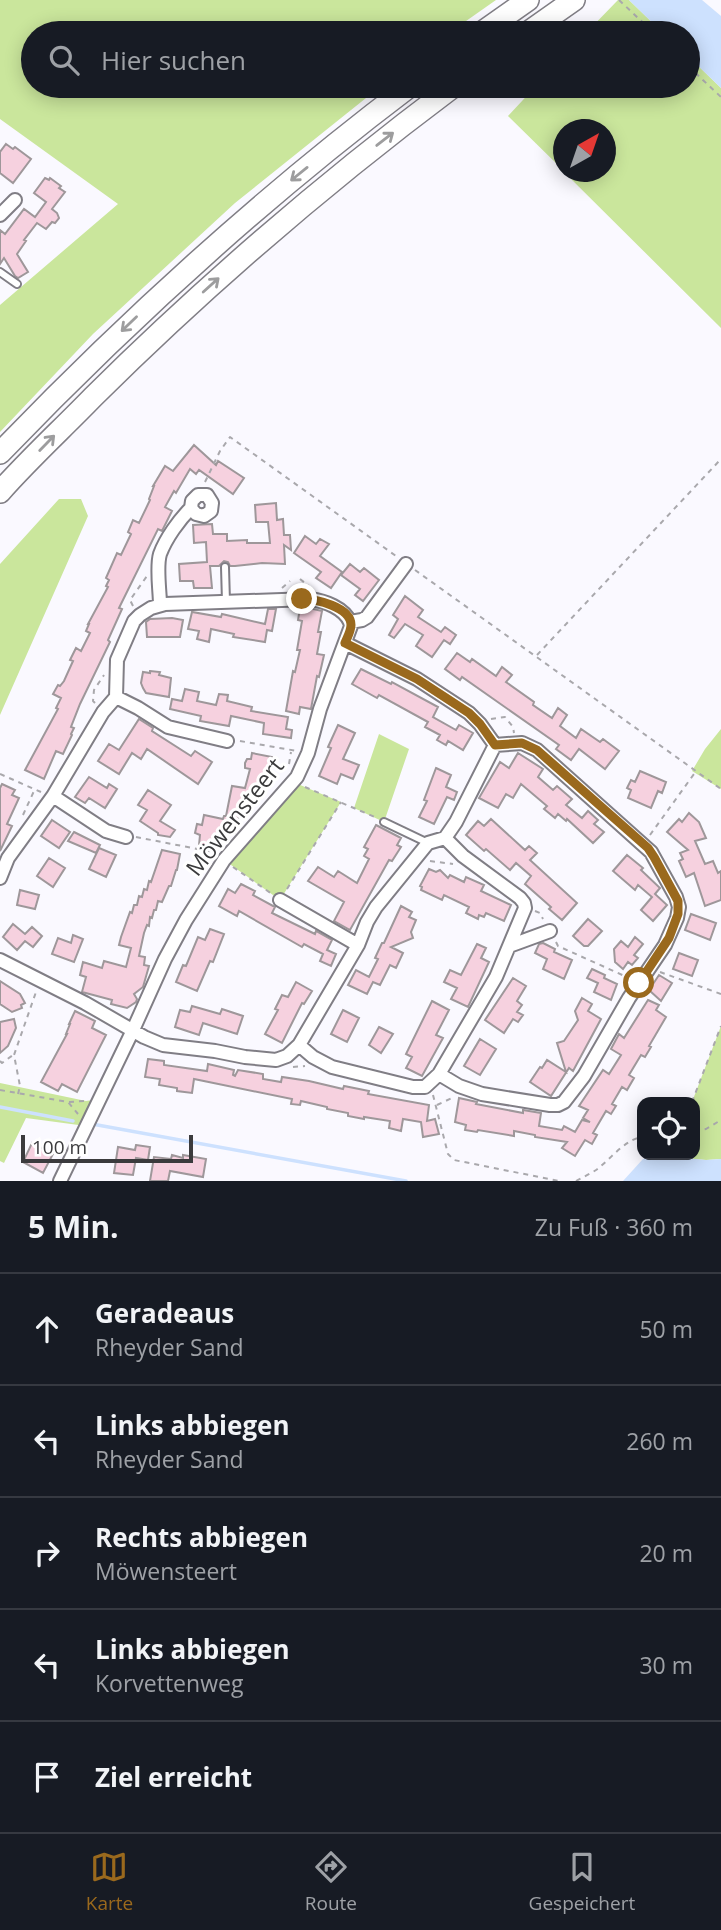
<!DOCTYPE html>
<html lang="de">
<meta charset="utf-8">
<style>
:root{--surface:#171b24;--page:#242831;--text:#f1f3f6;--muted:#9ea1a6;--line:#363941;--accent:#9a691d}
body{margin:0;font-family:"Open Sans",sans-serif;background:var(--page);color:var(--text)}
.controls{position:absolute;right:21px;bottom:21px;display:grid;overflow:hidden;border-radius:14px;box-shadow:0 4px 18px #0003}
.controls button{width:63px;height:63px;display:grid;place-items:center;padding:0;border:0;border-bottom:2px solid var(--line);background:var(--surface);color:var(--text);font:35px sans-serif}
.compass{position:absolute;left:553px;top:119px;width:63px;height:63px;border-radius:50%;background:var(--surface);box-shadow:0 4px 18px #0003;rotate:40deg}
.scale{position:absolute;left:21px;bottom:18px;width:172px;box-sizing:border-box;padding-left:7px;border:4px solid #3b3b3d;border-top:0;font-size:19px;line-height:24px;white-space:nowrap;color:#3b3b3d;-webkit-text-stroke:5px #fff;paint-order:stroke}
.stop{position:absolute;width:21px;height:21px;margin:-16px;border:5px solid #9a691d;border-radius:50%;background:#fff}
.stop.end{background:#9a691d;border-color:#fff;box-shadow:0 2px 7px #0008}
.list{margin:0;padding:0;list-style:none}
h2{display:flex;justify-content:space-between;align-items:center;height:91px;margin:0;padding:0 28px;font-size:30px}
h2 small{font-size:23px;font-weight:400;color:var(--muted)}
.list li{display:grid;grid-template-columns:46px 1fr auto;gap:21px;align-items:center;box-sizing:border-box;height:112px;padding:0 28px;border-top:2px solid var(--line)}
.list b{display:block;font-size:26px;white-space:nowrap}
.list p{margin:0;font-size:23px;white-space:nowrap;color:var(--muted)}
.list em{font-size:23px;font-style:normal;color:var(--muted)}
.icon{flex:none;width:38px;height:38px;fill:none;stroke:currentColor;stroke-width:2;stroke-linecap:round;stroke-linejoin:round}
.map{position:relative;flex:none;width:721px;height:1181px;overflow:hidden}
.search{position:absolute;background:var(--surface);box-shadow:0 4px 18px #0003;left:21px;right:21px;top:21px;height:77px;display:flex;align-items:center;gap:18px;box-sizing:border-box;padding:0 24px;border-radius:38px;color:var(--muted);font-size:26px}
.sheet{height:651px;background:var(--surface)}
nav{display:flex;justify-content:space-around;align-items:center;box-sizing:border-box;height:98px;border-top:2px solid var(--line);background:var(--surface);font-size:19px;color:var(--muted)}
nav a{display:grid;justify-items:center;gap:4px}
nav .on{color:var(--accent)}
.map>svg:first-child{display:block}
</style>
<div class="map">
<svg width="721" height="1181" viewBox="0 0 721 1181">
<rect width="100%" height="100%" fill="#faf9ff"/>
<!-- green -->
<path fill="#cae69c" d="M0,0H496L449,33H33V86H381L235,203L93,334L0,432V305L118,204L0,119Z
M618,0H629L663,33H586Z
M688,56L721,88V328L564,172H606V130H564V171L508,116L536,86H688Z
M59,499H81L88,516L0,715V564Z
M721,729V789L692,771L705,749Z
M379,734L409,749L384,822L354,808Z
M293,782L341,802L280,900L224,860Z
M721,1026V1159L706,1160L673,1157L675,1155H695V1102H692Z
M0,1083L86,1101L100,1099L86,1126L26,1118L4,1163L0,1161Z"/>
<!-- water -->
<path fill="#cde1fe" d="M629,0H702L721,16V88L688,56V33H663Z
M654,1155L706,1160L721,1159V1181H623L643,1159Z"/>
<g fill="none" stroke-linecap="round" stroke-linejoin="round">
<!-- stream -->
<path stroke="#cde1fe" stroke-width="3.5" d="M0,1107L73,1121
M92,1124L406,1181"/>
</g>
<!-- building -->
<path fill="#f6d1df" stroke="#9e979a" stroke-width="2" d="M6,144L13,149L15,147L31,159L13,183L0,173V152Z
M45,178L49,180L50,178L61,186L59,188L65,192L52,209L57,213L59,218L55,223L52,222L46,229L37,223L24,240L26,241L17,254L28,272L18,278L15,276L4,258L0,264V230L5,234L24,209L35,217L46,202L34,193Z
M194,445L216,465L218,461L244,478L233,494L199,470L196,474L190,469L176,493L174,491L165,507L172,511L162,531L158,529L119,608L122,609L108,640L110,642L80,704L71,727L74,728L71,734L72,735L63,754L56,751L44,779L25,770L58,709L56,708L61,698L53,694L58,685L60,686L64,681L73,661L70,660L76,648L81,651L90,633L86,631L89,624H88L108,587L106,586L109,580L106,578L117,553L121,555L131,534L128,532L133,520L139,523L150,500L149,499L154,486H153L165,466L173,471Z
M276,503L277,520L283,519L284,535H290L291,550L284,545L285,564L262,563L235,566H230L228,562L224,561L219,566H210L212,588H194L193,581H180L179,564L207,562L206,542L194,543L193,525L212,524L213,534H227V541L247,540V543H270L268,522H256L255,505Z
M305,536L316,544L320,539L329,544L320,556L342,572L331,588L316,578L321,572L294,553Z
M350,564L360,572L364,568L379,580L363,601L355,595L360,589L341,575Z
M405,596L423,610L418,617L441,632L445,627L456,635L450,644L444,640L432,657L416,646L423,635L405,624L394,638L389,635L398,619L393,615Z
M300,608H309L322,611L318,632H321L317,654L324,655L319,677L317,676L311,709L300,707L299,714L286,711L293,671L295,672L300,650H297L302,621L298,620Z
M268,609H276L272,631L267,630L265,642L233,637L234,634L211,629L209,642L197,639L199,631L188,629L192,612L221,617L222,614L265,624Z
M172,618L183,620L180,637H147L146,622L150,619Z
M457,653L470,662L472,659L496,676L502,667L512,675L506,682L534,702L533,705L552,718L558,708L567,715L560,726L576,738L581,729L600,742L603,739L619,751L605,769L579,749L571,760L556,749L559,745L462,677L460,680L445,669Z
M361,669L391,684L392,682L438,707L433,717L456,730L459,725L473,733L463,750L448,741L446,745L437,740L440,735L425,727L428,722L379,695L377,698L352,684Z
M150,671L160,672L159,675L171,678L169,697L146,693L143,688L141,683L143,672L150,673Z
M185,689L199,692L197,701L216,705L219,694L228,695L227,701L252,707L251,711L288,717L286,729L292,730L291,738L263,734L264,723L231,716L229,726L200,721L201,716L170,709L172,699L182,701Z
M139,719L153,728L152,731L191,756L195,751L212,762L198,784L147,749L141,759L132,753L119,774L98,761L109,744L119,750Z
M338,725L355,733L343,759L359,765L353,779L341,774L337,784L319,776L331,748L328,747Z
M252,753L272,757L267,779L263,778L260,797L251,794L248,812L240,810L235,833L222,830L218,849L199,845L200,835L195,833L197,824L202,825L204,815L223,819L224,816H226L232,786L245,788L250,769L245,768V763L247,759H251Z
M518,753L543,769L538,777L553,790L557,786L572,799L566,805L582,818L588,811L598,820L594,824L604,832L593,843L567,819L566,821L558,814L555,818L544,809L547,806L521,784L513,798L506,794L498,808L479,798L500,762L509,768Z
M436,768L451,775L446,787L457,792L454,800L447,797L434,824L419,817L427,801L424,800Z
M640,771L666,782L662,793L658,791L651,808L628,798L631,790L627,788L631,780L635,782Z
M89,777L107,788L109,784L117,789L105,808L89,798L85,803L75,797Z
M2,784L15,790L12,795L19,798L7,824L12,826L0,851V788Z
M148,790L171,805L160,821L175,830L170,837L158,835V833L140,821L147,810L138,805Z
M689,813L699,822L706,838L695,841L705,864L713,861L718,873L721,871V900L705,906L694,873L686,877L679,861L683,859L680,853L688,850L667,832L679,819L682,822Z
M491,819L525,850L529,846L537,853L530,860L577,903L562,920L549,909L551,907L525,884L531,876L516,863L510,870L486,849L484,851L466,835L478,821L484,826Z
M52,820L70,832L59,848L41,836Z
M376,825L401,838L397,845L401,847L392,861L389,860L350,930L334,921L344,902L308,881L318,867L334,877L338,871L357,883L369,859L364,856L368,849L364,847Z
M74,832L100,845L96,853L68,841Z
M99,848L116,855L106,877L89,869Z
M162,850L180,854L177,870H176L171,886H169L162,902L158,901L156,910H154L152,918L150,917L149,926L147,925L144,933L139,956L145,957L144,965L149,966L143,987L134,994L137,999L136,1002L127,1008L111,1004L112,1000L82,992L86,977L80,975L83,962L102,968L104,961L126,967L131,948L119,945L121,937L130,912L132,913L134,905H137L139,896L142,897L144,889L147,890L149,881L151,882Z
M627,855L643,868L641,870L660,888L655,894L667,905L653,921L641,910L652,897L638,885L635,890L613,871Z
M49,858L65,868L53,887L37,876Z
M429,869L436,872L440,870L448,878L450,875L464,882L466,877L484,885L481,891L511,905L504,921L486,913L484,917L479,915L478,919L466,913L469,907L444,895L442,900L421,890L422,887L420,886Z
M241,884L255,891L253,895L275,907L272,913L315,934L316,931L332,940L327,950L336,954L331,966L320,961L323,954L304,944L302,947L239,911L237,916L219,906L228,889L235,893Z
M20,890L39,895L35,909L17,905Z
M401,906L412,912L409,917L416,920L411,932L413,938L391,947L403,953L396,968L390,965L380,985L373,982L367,994L348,985L356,970L369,977L378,959L375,958L382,943H384Z
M691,914L716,923L710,940L685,930Z
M588,919L602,931L588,946H584L573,936Z
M13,924L25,934L32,927L42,936L33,947L25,941L17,950L3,937Z
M210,929L224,934L213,962L210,961L197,991L176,982L183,965L186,966L198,937L205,940Z
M73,935L83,939L74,962L52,954L58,938L71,943Z
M635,937L643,944L634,955L638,958L632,965L628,962L623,969L615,962L614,949L621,941L628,947Z
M543,943L555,949L554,952L572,960L564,979L543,969L547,959L535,953L539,944Z
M477,944L486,948L481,958L489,962L468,1007L451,999L457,988L444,982L450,970L461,975Z
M679,953L698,960L692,976L673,969Z
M592,969L605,975L604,978L617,984L611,1000L594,992L598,983L587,978Z
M659,975L672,983L661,1001L649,990Z
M513,978L526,986L517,1001L522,1005L517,1012L523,1015L518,1022L513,1019L504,1033L485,1020Z
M0,981L20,994L25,1003L21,1005L22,1008L12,1012L0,1004Z
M296,982L312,991L304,1004L302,1003L282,1043L265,1034L278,1010L275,1009L282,995L288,997Z
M582,998L592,1004L588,1011L601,1019L573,1071L569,1068L551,1096L530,1082L540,1067L542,1068L547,1060L566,1072L557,1043L564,1041L578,1020L575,1011Z
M648,1000L659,1005L656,1010L666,1017L649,1046L651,1047L645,1057L641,1055L629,1075L634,1078L627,1090L622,1087L612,1104L616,1106L611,1114L606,1111L593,1133L597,1135L592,1144L585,1140L575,1156L562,1148L567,1142L535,1137V1135L514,1131V1136L478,1130L477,1132L465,1130L466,1125L455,1122L459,1098L477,1102L476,1104L523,1113V1110L541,1113L539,1126L562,1130L564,1126L575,1132L582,1120L590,1122L583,1118L588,1110L579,1106L603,1070L609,1074L621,1055L611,1049L619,1034L624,1038Z
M432,1001L449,1010L436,1035L443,1038L422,1076L406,1068L412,1057L406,1054Z
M192,1006L220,1014L222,1009L243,1016L237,1034L203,1023L199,1035L175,1027L180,1010L190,1012Z
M343,1010L359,1018L347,1042L331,1034Z
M75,1011L95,1021L92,1028L106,1035L77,1092L62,1084L58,1091L41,1082L67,1034H66L70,1024H69Z
M14,1019L16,1028L8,1046L0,1053V1022Z
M379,1027L393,1034L381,1053L369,1045Z
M480,1039L496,1049L480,1075L464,1066Z
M148,1059L164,1061V1065L207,1071L208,1064L234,1070L233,1075L235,1076L238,1070L263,1074V1079L281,1082L282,1077L309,1081L343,1089L344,1086L369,1091L368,1094L429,1105L427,1121L435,1119L439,1134L423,1137L421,1122L403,1119L401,1131L389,1128L390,1121L364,1117V1119L348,1116V1113L327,1109V1107L301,1101L300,1105L291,1104L292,1099L194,1079L192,1093L177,1091V1088L159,1085L160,1079L145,1077Z
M32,1143L53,1154L43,1173L23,1162Z
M136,1145L150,1147L148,1160L136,1158L133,1175L114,1173L118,1147L135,1150Z
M172,1155L183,1158V1155L206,1159L203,1177L170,1171L168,1181H150L154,1157L171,1159Z"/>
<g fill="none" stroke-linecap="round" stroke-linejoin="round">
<defs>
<path id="service" d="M0,272L17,284
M225,567L226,602
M384,822L428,843"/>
<path id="minor" d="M0,215L15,200
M160,605C160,591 156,567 160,554C166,538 179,520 191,508L192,501L198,495H207L212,503L211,511L204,516L196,514L191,508
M116,697L138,708L168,727L227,741
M53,796L106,831L126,837
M0,878L8,858L53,796L103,712L116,697L117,660L134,621L140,615L151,608L165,604L310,599C325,601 344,608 350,622
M280,900L358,945
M509,946L550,931
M0,960L85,1003L144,1037L163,1045L215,1051L245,1057L276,1060L287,1056L299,1045L313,1057L332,1067L413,1087H425L439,1074L459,1086L482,1094L550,1105H558L564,1102L584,1076L629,998L665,945L677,918L679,907L676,897L651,852L537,750L522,743L495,745L480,724L469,713L417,679L345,643
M299,1045L358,945L367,922L376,907L428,843L445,838L456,822L495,745
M439,1074L496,977L525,908L524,903L520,898L463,856L445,838
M60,1181L133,1030L165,959L186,920L224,860L297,777L308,753L320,709L351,626L350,622L362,620L367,617L406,564"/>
<path id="motorway" d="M481,33L528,0
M527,33L574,0
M0,453C127,321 263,197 410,86
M0,492C29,459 62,429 93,397C206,285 327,181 454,86"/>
</defs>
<!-- service casing -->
<use href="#service" stroke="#807e85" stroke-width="10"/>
<!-- minor casing -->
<use href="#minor" stroke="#807e85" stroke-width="16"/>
<!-- motorway casing -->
<use href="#motorway" stroke="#807e85" stroke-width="24"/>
<!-- path -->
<path stroke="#a9a8ac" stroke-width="2" stroke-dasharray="5 5" stroke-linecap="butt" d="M619,0L654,33
M688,66L721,97
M205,482L220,451L230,437L396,556
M415,570L721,789
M300,579L310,587
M282,588L290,581
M133,606L130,600L147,576
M537,655L721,459
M95,703L93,701L94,690L104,675
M491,719L505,717L513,727L514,733
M240,741L297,751
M289,764L291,752
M0,774L41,792
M305,787L377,818
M23,815L34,791
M650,835L694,774
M136,837L213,852
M430,861L453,864
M233,867L272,894
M287,889L341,802
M535,911L540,913L543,919
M556,942L558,946L629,978
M660,972L721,994
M0,1061L2,1063L13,1055
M293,1067L305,1066
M0,1090L68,1102L78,1114
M18,1094L20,1086L14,1055L36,992
M433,1095L448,1154L454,1160L559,1181
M69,1102L84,1101
M692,1102L721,1026
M437,1105L454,1097
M695,1132L706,1129L721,1120
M576,1181C583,1177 590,1174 596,1170C611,1159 624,1140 642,1137"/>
<!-- service -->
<use href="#service" stroke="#fff" stroke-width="6"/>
<!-- minor -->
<use href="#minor" stroke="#fff" stroke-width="12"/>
<!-- motorway -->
<use href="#motorway" stroke="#fff" stroke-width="21"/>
</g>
<!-- one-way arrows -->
<defs><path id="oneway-shaft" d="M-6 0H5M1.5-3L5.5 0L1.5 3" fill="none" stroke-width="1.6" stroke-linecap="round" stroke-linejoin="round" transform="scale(1.75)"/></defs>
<g stroke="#9d9d9e">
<use href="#oneway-shaft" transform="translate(385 139) rotate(-38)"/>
<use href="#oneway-shaft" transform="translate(299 174) rotate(141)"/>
<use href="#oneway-shaft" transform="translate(211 285) rotate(-42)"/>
<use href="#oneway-shaft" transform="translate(129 324) rotate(136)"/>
<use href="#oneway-shaft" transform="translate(47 443) rotate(-46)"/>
</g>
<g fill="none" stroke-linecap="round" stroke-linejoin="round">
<!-- route -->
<path stroke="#9a691d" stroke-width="9" d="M302,599C316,599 351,607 351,625C351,631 347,638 345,643L417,679L469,713L480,724L495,745L522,743L537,750L648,848L654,857L678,901V914L669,938L639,983"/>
</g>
<g text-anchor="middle" stroke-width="6" stroke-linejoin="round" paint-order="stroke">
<!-- street labels -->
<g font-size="23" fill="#3b3b3d" stroke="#fff">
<text transform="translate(235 817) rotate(-52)" y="8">Möwensteert</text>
</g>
</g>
</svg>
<div class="controls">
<button><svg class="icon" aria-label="locate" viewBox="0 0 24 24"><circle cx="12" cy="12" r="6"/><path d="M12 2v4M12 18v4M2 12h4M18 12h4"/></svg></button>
</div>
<svg class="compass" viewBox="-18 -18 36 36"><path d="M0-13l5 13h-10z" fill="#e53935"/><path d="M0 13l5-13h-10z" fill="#9ea1a6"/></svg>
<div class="scale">100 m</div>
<div class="stop" style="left:639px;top:983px"></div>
<div class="stop end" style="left:302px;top:599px"></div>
<div class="search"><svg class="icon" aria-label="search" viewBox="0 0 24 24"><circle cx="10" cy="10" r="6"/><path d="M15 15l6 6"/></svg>Hier suchen</div>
</div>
<section class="sheet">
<h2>5 Min.<small>Zu Fuß · 360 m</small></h2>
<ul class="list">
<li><svg class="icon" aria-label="ahead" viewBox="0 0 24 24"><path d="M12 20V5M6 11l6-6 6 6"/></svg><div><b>Geradeaus</b><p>Rheyder Sand</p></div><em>50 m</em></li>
<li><svg class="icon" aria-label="left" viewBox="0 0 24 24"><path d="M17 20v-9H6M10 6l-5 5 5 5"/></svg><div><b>Links abbiegen</b><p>Rheyder Sand</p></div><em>260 m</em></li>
<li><svg class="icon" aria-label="right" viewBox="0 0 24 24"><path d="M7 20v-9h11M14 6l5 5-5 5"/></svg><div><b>Rechts abbiegen</b><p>Möwensteert</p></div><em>20 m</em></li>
<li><svg class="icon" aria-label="left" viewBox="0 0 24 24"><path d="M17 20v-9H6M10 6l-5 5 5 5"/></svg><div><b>Links abbiegen</b><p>Korvettenweg</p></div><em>30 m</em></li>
<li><svg class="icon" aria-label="arrive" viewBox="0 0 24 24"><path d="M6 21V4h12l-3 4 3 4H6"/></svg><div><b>Ziel erreicht</b></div></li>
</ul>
</section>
<nav>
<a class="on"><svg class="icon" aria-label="map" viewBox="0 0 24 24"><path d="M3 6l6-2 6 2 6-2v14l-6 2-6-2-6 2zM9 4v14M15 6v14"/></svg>Karte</a>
<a><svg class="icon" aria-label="directions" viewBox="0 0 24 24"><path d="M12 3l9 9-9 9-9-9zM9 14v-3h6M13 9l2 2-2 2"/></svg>Route</a>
<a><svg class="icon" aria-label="saved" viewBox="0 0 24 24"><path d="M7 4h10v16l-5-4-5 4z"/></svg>Gespeichert</a>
</nav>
